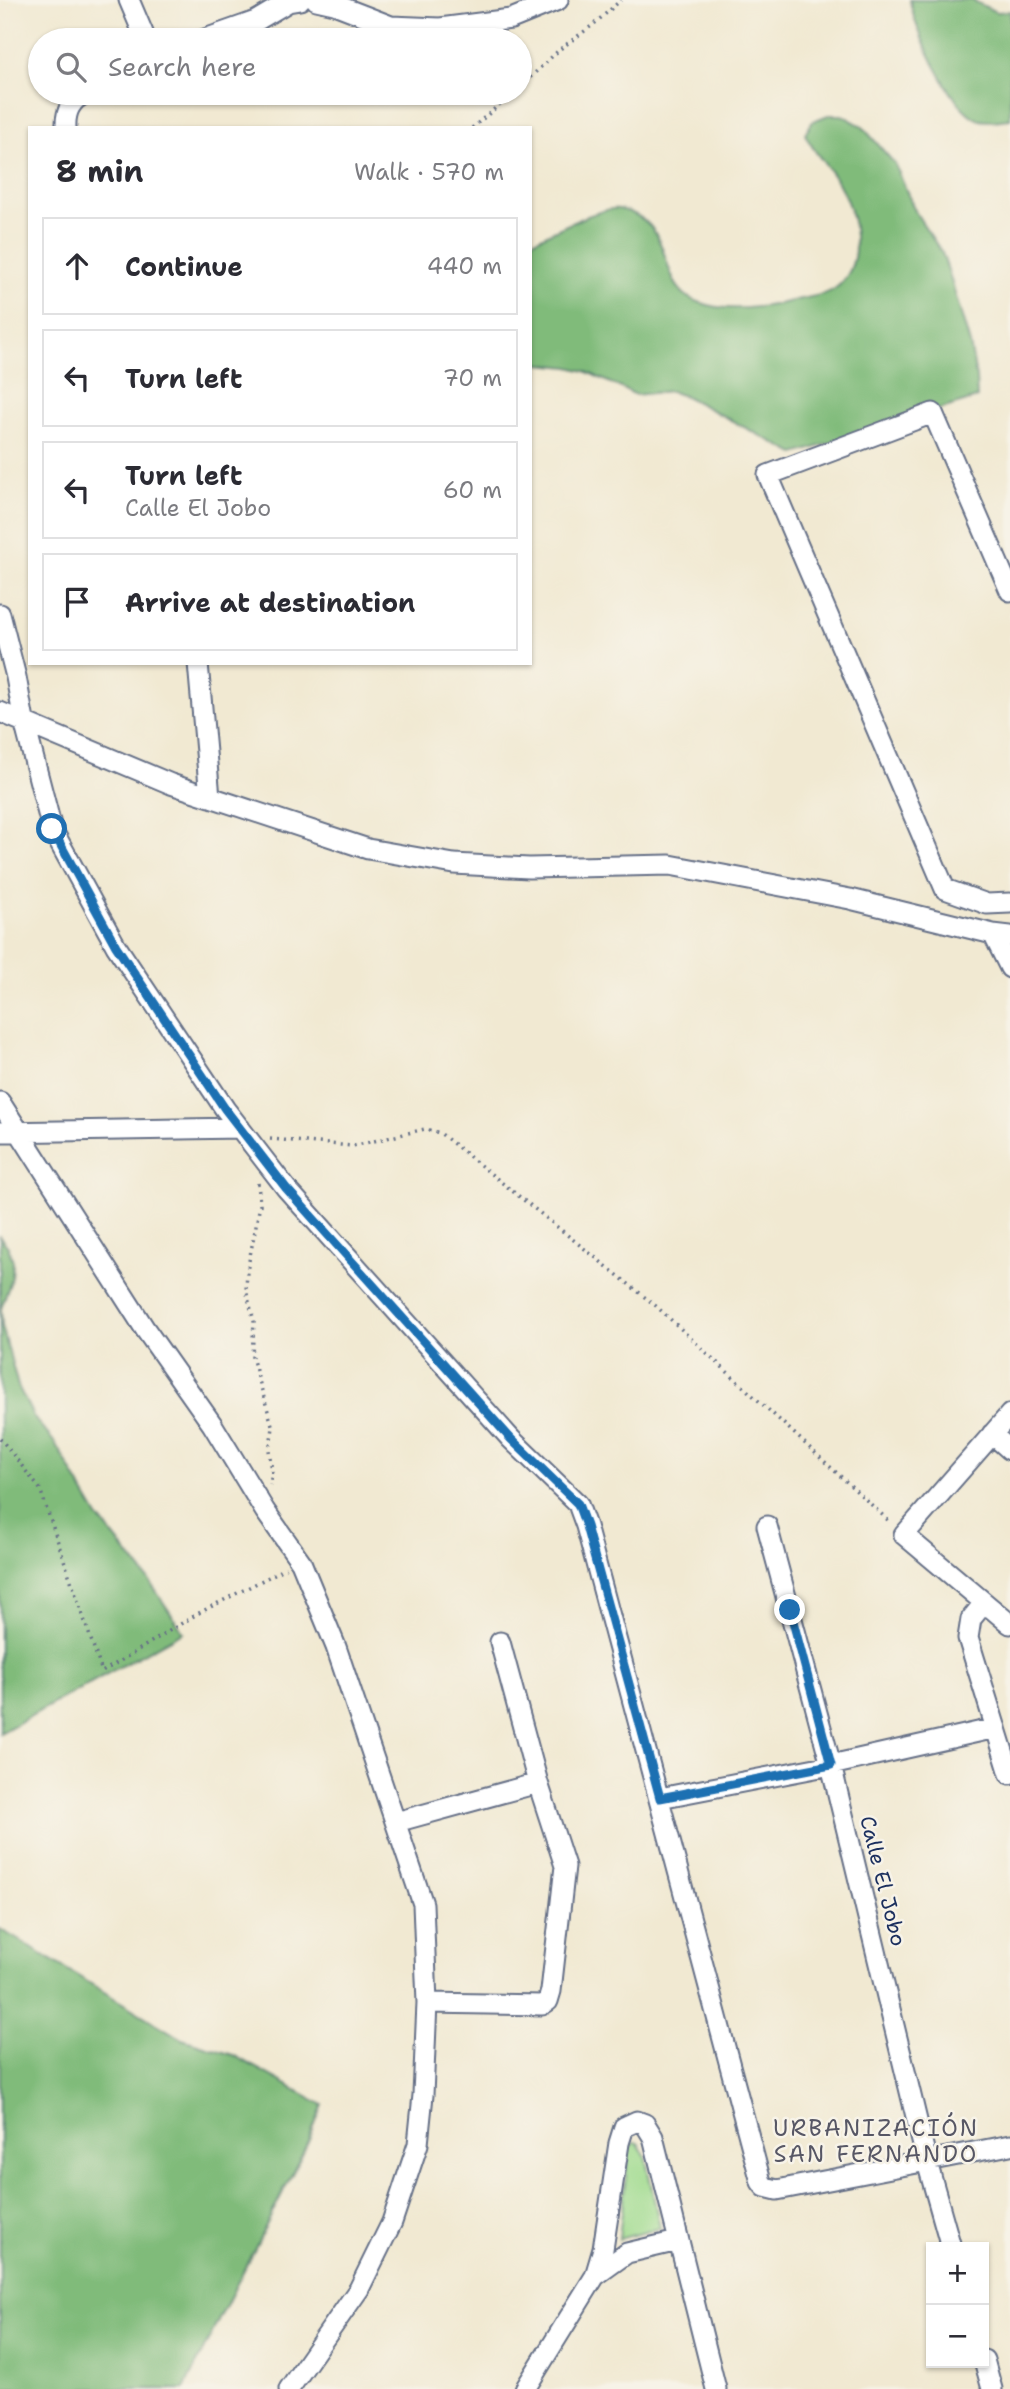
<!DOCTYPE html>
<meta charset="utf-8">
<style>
:root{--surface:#fff;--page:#f7f7f7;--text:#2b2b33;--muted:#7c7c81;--line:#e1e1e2}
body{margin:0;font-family:"Shantell Sans",sans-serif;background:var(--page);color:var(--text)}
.controls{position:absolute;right:21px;bottom:21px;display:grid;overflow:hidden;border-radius:0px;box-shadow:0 2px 5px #0004}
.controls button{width:63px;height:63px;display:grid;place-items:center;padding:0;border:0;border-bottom:2px solid var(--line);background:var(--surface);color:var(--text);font:35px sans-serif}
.stop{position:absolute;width:21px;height:21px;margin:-16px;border:5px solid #1f6fb2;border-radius:50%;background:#fff}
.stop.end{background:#1f6fb2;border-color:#fff;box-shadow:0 2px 7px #0008}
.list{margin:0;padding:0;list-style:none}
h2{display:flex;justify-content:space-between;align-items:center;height:91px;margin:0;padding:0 28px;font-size:30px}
h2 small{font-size:23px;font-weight:400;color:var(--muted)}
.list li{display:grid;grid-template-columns:46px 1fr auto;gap:21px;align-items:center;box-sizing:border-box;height:98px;margin:0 14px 14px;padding:0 14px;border:2px solid var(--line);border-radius:0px}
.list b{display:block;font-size:26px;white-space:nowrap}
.list p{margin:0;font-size:23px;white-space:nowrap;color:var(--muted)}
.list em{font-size:23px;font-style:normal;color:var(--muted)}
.icon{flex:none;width:38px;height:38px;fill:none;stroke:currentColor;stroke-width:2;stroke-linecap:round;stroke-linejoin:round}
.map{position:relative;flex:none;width:1010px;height:2389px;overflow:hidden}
.search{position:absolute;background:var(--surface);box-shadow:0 2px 5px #0004;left:28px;top:28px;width:504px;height:77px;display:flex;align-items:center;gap:18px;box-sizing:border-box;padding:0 24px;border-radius:38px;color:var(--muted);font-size:26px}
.panel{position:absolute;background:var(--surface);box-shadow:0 2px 5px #0004;left:28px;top:126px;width:504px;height:539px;border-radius:0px}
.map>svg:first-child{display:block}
</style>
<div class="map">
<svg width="1010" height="2389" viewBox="0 0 1010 2389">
<rect width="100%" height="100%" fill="#f7f3e8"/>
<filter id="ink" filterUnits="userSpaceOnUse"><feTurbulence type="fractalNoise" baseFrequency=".0143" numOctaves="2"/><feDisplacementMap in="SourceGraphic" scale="14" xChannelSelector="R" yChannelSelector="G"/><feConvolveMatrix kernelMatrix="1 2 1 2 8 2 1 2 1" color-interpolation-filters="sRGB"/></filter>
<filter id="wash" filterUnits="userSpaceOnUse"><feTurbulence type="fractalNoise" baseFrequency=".00686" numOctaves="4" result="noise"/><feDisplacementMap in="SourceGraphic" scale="28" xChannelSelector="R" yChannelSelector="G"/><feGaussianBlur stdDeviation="1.57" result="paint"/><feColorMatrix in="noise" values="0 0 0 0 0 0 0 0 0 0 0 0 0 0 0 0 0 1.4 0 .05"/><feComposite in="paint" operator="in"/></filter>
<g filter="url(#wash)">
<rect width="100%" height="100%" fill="#f1e9d2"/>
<!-- green -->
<path fill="#a0db8f" stroke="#5e8576" stroke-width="2" d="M634,2142L638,2143L645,2156L660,2228L619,2239L629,2148Z"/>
<!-- forest -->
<path fill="#80bb7a" stroke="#4e756c" stroke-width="2" d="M910,0H972L996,12L1010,11V119C1001,120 986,123 977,119C951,107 913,28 910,0Z
M828,115H842L862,126L895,164L916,213L942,253L949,273L970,344L976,377L977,398L795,454L687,397L670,391L636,395L585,371L569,367L530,363V242C549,234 603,205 619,209C675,221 657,276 688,297C692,300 698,302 702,303C727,313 767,307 792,301C805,297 821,297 833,290C869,266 855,208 835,178C825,163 813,151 805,134L813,121Z
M0,1237L8,1247L13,1261L12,1277L1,1309L2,1326L18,1386L34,1418L55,1443L98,1517L148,1579L183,1632L0,1733Z
M0,1929L182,2039L233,2055L323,2105L308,2142L184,2389H0Z"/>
</g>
<g filter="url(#ink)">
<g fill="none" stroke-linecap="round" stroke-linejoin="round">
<defs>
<path id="minor" d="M129,0L146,40
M316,0L334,4L391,26L440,28L511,19L558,0
M202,40L256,21L288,2L300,0
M66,128C65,111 71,100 86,93
M1010,591L933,413L768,475L945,889L987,904L1010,903
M0,614L16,677L24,721L52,829L116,946L225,1109L286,1188L511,1439L578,1504L586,1526L761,2182L765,2187L777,2190L1010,2145
M198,663L210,797
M0,712L171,784L368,849L454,864L529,868L670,865L850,899L993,934L1010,936
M993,934L1010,968
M0,1102L145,1329L212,1424L265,1511L301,1562L336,1647L423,1904L427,2003L423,2095L418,2144L392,2222L359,2289L289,2389
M0,1132L240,1128
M1010,1414L904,1535L1010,1624
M992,1434L1010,1450
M767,1526L831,1765L927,2162L951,2247
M984,1603L971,1619L968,1638L1010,1774
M660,1798L831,1765L996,1728
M396,1822L538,1783
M427,2003L542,2005L548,2001L551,1991L565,1866L538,1783L500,1642
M595,2276L627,2253L678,2241
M984,2360L992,2389
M525,2389L595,2276L603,2249L619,2143L624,2127L637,2121L645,2124L653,2137L716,2389"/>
</defs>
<!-- minor casing -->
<use href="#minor" stroke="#667087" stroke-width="23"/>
<!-- path -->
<path stroke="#667087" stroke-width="3.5" stroke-dasharray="2 5" stroke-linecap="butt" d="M520,87L560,49L593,25L621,0
M472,128L513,93
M270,1139L353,1146L425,1129L440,1133L656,1306L890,1522
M258,1183L260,1205L247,1271L246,1290L254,1321L252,1357L273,1428L269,1450L272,1471L270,1485
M0,1438L40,1489L102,1672L197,1614L286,1568"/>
<!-- minor -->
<use href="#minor" stroke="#fff" stroke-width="19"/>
</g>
</g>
<g fill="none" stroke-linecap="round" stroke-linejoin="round" filter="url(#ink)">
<!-- route -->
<path stroke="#1f6fb2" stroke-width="9" d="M52,829L116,946L225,1109L286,1188L511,1439L578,1504L586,1526L660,1798L831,1765L790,1610"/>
</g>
<g text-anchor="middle" stroke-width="5" stroke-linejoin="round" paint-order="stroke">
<!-- street labels -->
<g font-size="21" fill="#1b2f5e" stroke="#f7f3e8">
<text transform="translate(883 1881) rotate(76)" y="7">Calle El Jobo</text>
</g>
<!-- neighbourhood labels -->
<g font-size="23" letter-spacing="2" fill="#575765" stroke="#f7f3e8">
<text x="876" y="2136">URBANIZACIÓN<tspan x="876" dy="26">SAN FERNANDO</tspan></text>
</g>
</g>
</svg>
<div class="controls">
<button>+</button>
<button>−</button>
</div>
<div class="stop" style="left:52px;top:829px"></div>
<div class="stop end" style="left:790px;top:1610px"></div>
<div class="search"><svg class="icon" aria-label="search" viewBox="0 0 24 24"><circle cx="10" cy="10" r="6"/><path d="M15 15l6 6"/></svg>Search here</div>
<section class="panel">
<h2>8 min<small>Walk · 570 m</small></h2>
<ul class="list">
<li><svg class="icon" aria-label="ahead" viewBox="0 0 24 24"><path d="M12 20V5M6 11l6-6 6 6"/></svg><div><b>Continue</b></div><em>440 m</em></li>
<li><svg class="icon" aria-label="left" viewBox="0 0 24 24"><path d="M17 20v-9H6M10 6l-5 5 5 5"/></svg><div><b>Turn left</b></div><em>70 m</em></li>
<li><svg class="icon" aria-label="left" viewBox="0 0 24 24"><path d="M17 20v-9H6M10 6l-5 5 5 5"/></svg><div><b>Turn left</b><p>Calle El Jobo</p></div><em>60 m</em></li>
<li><svg class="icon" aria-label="arrive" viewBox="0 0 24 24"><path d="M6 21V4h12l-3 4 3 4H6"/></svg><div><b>Arrive at destination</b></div></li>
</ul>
</section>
</div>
